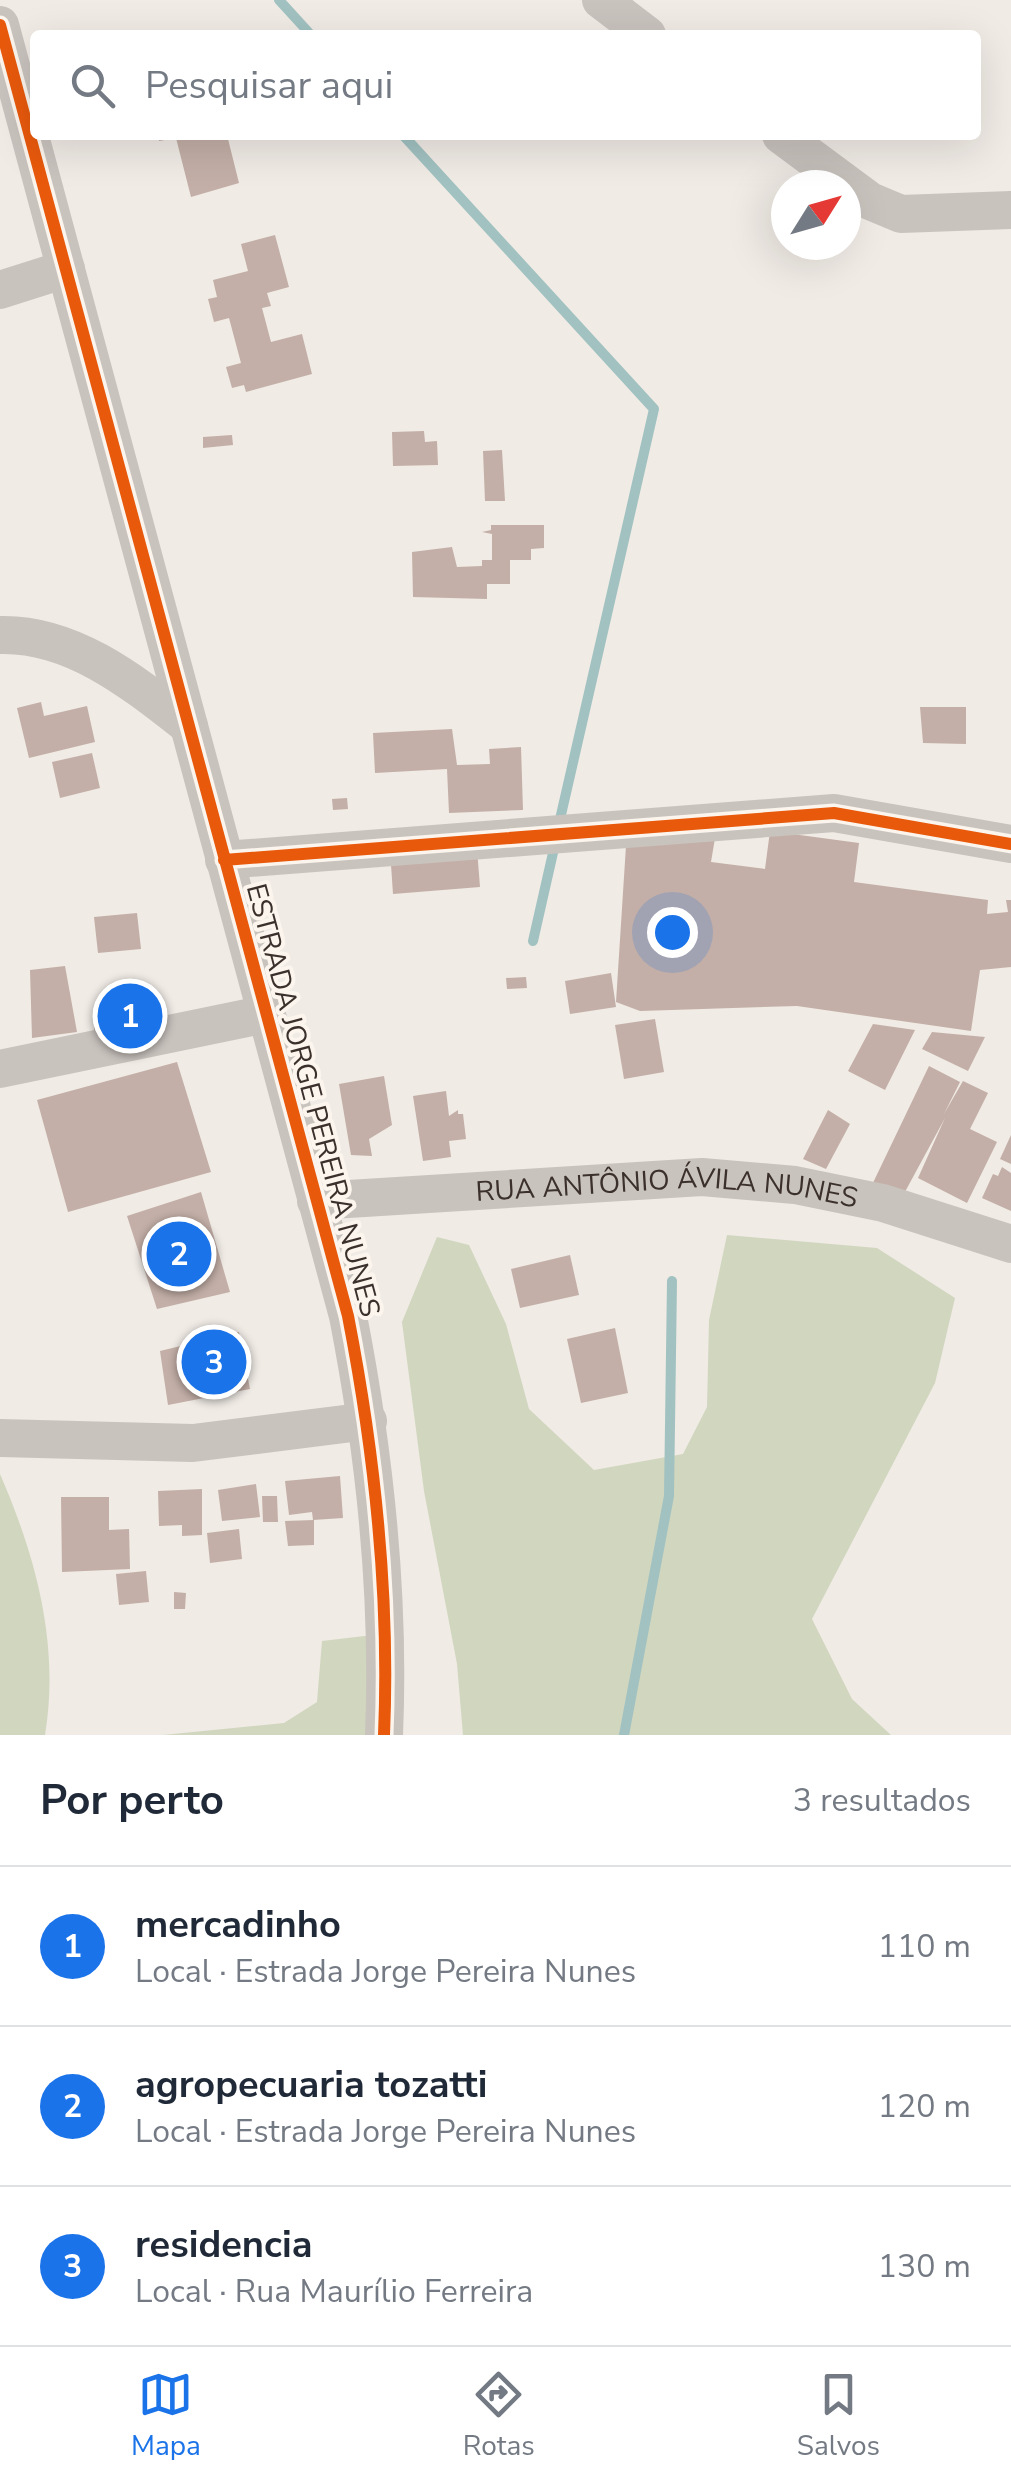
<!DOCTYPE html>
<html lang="pt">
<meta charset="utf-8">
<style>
:root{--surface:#fff;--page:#f2f2f3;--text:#1f2937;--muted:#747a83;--line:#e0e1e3;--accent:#1a73e8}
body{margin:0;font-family:"Nunito Sans",sans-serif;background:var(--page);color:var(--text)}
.compass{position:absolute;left:771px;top:170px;width:90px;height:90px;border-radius:50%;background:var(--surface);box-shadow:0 10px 40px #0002;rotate:53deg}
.you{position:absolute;left:672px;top:932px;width:35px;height:35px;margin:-25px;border:8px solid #fff;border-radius:50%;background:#1a73e8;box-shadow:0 0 0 15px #1a73e833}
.badge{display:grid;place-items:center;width:65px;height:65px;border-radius:50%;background:var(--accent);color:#fff;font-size:32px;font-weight:700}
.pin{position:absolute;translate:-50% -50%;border:5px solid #fff;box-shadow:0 2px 10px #0006}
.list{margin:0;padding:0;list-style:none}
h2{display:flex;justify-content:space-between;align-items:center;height:130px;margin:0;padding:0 40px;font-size:42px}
h2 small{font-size:32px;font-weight:400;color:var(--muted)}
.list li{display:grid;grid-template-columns:65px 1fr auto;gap:30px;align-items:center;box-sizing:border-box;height:160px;padding:0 40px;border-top:2px solid var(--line)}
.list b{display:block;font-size:38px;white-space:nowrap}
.list p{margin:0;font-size:32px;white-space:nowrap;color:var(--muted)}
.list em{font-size:32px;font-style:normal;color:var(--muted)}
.icon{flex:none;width:55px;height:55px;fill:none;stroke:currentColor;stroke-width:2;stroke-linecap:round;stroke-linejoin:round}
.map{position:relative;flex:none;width:1011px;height:1735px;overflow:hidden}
.search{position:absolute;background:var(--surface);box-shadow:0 10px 40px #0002;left:30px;right:30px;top:30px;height:110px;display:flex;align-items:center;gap:25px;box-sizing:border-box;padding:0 35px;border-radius:10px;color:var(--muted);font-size:38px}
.sheet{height:610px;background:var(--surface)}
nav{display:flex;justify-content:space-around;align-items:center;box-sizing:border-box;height:140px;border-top:2px solid var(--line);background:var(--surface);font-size:28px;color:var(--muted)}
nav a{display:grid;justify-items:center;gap:5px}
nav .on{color:var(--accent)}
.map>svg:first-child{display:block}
</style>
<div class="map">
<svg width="1011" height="1735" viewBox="0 0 1011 1735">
<rect width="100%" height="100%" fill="#f0ebe5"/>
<!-- green -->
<path fill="#d1d6bf" d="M727,1235L877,1248L955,1298L935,1383L812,1619L852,1699L891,1735H463L457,1664L424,1491L402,1322L437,1237L469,1245L506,1324L529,1409L594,1470L683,1454L707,1407L709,1320Z
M0,1474C36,1557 60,1645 45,1735H0Z
M373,1635V1735H163L284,1723L317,1702L322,1641Z"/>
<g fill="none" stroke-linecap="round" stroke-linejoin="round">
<!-- stream -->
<path stroke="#a1c2c1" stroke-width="10" d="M279,0L311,35
M403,135L654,409L558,828
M533,941L555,844
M624,1735L669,1496L672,1281"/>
</g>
<!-- building -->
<path fill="#c3afa7" d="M158,135H227L239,183L191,197L176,138L159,141Z
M275,235L289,287L267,293L271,306L262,308L271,342L302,334L312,374L246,392L244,385L232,388L226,367L241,363L229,318L214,322L208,299L217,297L213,280L248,271L241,244Z
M424,431L425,442L437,441L438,465L393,466L392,432Z
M232,435L233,445L203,448V437Z
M502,450L505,501H485L483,451Z
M491,525H544V548L531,549V560H510V584H487V599L413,597L412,552L452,547L457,567L482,566V560H492V534L482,532L491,530Z
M41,702L44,716L87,706L95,742L29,758L17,708Z
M920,707H966V744L923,743Z
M452,729L457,765L490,764L489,749L521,747L523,810L449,813L447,769L375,773L373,733Z
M92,753L100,788L60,798L52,762Z
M347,798L348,809L333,810L332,799Z
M627,830L715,838L711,862L765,869L770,831L859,843L854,882L988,900L987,914L1008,912L1006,900H1011V967L980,970L971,1031L797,1006L640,1011L616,1002Z
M477,849L480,887L393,894L390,850Z
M137,913L141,949L98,953L94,917Z
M65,966L77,1032L32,1038L30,970Z
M611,973L616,1007L570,1014L565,981Z
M526,977L527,988L507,989L506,978Z
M160,1006V1024L94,1036V1027L101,1026L100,1008Z
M655,1019L664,1072L624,1079L615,1025Z
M873,1024L915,1030L885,1090L848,1071Z
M932,1032L985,1037L968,1071L922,1049Z
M177,1062L211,1172L68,1212L37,1100Z
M929,1066L960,1082L944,1114L963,1081L988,1093L970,1129L997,1142L967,1203L918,1178L945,1118L900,1201L871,1187Z
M384,1076L392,1125L369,1139L372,1156L351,1155L339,1084Z
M446,1091L449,1116L458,1110V1114H463L466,1139L449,1141L451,1157L423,1161L413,1096Z
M828,1110L850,1124L826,1169L803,1159Z
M1011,1135V1164L1000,1159Z
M1002,1167L1011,1173V1211L982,1198L993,1174L998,1176Z
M201,1192L230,1292L157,1309L127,1216Z
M570,1255L579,1295L520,1308L511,1269Z
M615,1328L628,1393L581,1403L567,1339Z
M239,1332L250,1389L168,1405L160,1351Z
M340,1476L343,1518L313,1520L312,1512L289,1515L285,1481Z
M256,1484L260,1517L222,1521L218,1490Z
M202,1489V1535L182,1536V1525L159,1526L158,1491Z
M262,1496H277L278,1522H263Z
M61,1497H109V1530L129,1529L130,1569L62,1572Z
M314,1520V1545L288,1546L285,1521Z
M239,1529L242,1559L210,1563L207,1533Z
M146,1571L149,1602L119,1605L116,1574Z
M174,1592L186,1593L185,1609H174Z"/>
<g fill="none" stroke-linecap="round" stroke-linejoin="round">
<!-- minor -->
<g stroke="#c9c3be" stroke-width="38">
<path d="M601,0L647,35"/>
<path d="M0,25L348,1316C375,1455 390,1594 384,1735"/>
<path d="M781,135L870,201L901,214L1011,210"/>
<path d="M0,290L66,269"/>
<path d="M0,635C73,633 134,683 189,726"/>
<path d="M224,860L834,813L1011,844"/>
<path d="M0,1069L266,1014"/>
<path id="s1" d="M316,1201L702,1177L795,1185L883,1203L1011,1244"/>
<path d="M0,1438L193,1443L368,1421"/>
</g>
<defs>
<path id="cycleway" d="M0,25L348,1316C375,1455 390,1594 384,1735
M224,860L834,813L1011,844"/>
</defs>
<!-- cycleway casing -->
<use href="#cycleway" stroke="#fbf5ee" stroke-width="19"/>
<!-- cycleway -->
<use href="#cycleway" stroke="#e8590c" stroke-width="12"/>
</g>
<g text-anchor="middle" stroke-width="8" stroke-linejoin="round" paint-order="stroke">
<!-- street labels -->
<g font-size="28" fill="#3b302b" stroke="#fbf5ee">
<text transform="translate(314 1100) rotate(75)" y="10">ESTRADA JORGE PEREIRA NUNES</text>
<text dy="10" stroke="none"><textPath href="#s1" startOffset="352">RUA ANTÔNIO ÁVILA NUNES</textPath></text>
</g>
</g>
</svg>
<svg class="compass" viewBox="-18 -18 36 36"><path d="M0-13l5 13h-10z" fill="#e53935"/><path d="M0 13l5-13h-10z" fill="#747a83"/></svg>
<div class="you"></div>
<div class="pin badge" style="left:130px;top:1016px">1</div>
<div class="pin badge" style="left:179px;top:1254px">2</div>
<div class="pin badge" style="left:214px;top:1362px">3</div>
<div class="search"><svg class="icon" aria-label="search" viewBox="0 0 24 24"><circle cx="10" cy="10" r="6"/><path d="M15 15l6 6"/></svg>Pesquisar aqui</div>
</div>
<section class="sheet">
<h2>Por perto<small>3 resultados</small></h2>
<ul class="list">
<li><span class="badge">1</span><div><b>mercadinho</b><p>Local · Estrada Jorge Pereira Nunes</p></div><em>110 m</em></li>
<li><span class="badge">2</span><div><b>agropecuaria tozatti</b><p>Local · Estrada Jorge Pereira Nunes</p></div><em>120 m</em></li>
<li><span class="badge">3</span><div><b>residencia</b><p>Local · Rua Maurílio Ferreira</p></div><em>130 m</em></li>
</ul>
</section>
<nav>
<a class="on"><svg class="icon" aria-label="map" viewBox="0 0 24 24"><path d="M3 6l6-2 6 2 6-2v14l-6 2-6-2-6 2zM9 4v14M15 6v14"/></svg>Mapa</a>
<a><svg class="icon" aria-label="directions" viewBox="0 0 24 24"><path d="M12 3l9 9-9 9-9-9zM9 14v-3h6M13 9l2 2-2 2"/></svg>Rotas</a>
<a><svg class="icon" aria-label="saved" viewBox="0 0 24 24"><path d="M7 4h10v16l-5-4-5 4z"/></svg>Salvos</a>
</nav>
